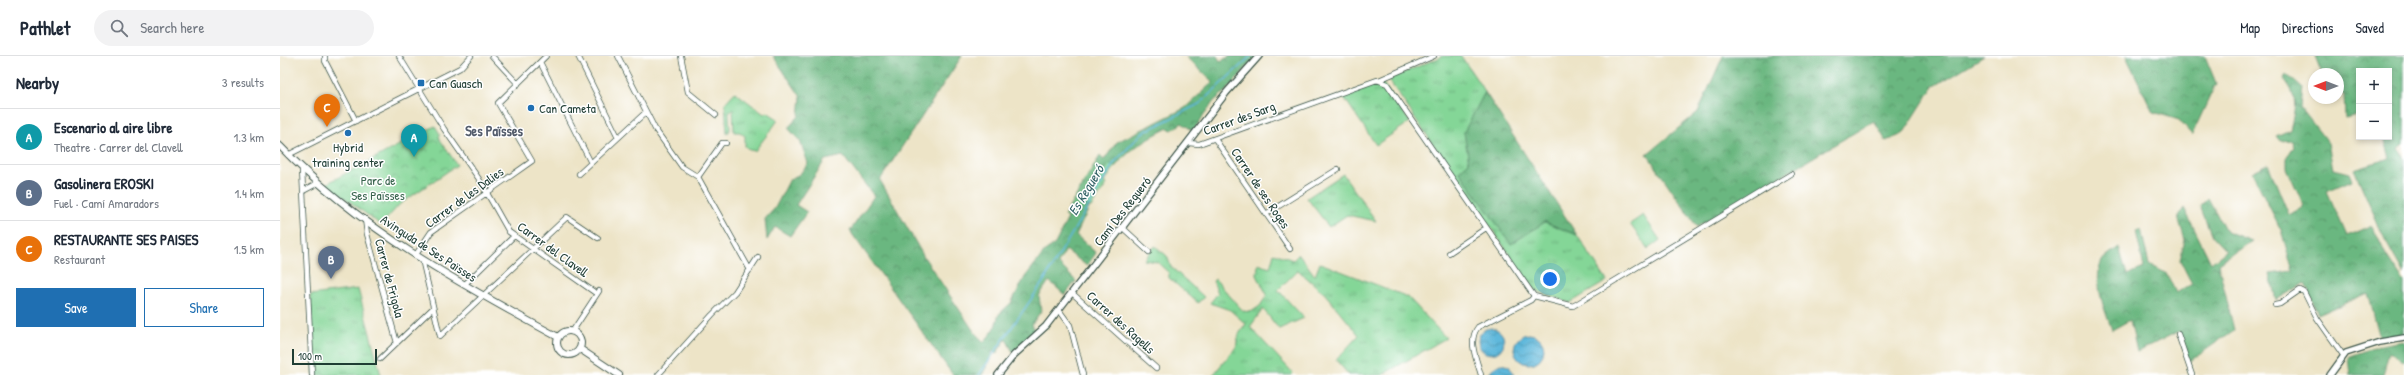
<!DOCTYPE html>
<meta charset="utf-8">
<style>
:root{--surface:#fff;--page:#f2f2f3;--text:#1f2937;--muted:#747a83;--line:#e0e1e3;--accent:#1f6fb2}
body{margin:0;font-family:"Patrick Hand",sans-serif;background:var(--page);color:var(--text)}
.controls{position:absolute;right:12px;top:12px;display:grid;overflow:hidden;border-radius:0px;box-shadow:0 2px 6px #0003}
.controls button{width:36px;height:36px;display:grid;place-items:center;padding:0;border:0;border-bottom:1px solid var(--line);background:var(--surface);color:var(--text);font:20px sans-serif}
.compass{position:absolute;left:2028px;top:12px;width:36px;height:36px;border-radius:50%;background:var(--surface);box-shadow:0 2px 6px #0003;rotate:270deg}
.scale{position:absolute;left:12px;bottom:10px;width:85px;box-sizing:border-box;padding-left:4px;border:2px solid #1f3d34;border-top:0;font-size:11px;line-height:14px;white-space:nowrap;color:#1f3d34;-webkit-text-stroke:3px #fff;paint-order:stroke}
.you{position:absolute;left:1270px;top:223px;width:14px;height:14px;margin:-10px;border:3px solid #fff;border-radius:50%;background:#1a73e8;box-shadow:0 0 0 6px #1a73e833}
.badge{display:grid;place-items:center;width:26px;height:26px;border-radius:50%;background:var(--accent);color:#fff;font-size:13px;font-weight:700}
.pin{position:absolute;translate:-50% -33px;filter:drop-shadow(0 1px 2px #0008)}
.pin::after{content:'';position:absolute;top:21px;width:14px;height:12px;background:inherit;clip-path:polygon(0 0,100% 0,50% 100%)}
.list{margin:0;padding:0;list-style:none}
h2{display:flex;justify-content:space-between;align-items:center;height:52px;margin:0;padding:0 16px;font-size:17px}
h2 small{font-size:13px;font-weight:400;color:var(--muted)}
.list li{display:grid;grid-template-columns:26px 1fr auto;gap:12px;align-items:center;box-sizing:border-box;height:56px;padding:0 16px;border-top:1px solid var(--line)}
.list b{display:block;font-size:15px;white-space:nowrap}
.list p{margin:0;font-size:13px;white-space:nowrap;color:var(--muted)}
.list em{font-size:13px;font-style:normal;color:var(--muted)}
.actions{display:flex;gap:8px;padding:12px 16px}
.actions a{flex:1;padding:9px 0;border:1px solid var(--accent);border-radius:0px;text-align:center;font-size:14px;color:var(--accent)}
.actions .main{background:var(--accent);color:#fff}
.icon{flex:none;width:22px;height:22px;fill:none;stroke:currentColor;stroke-width:2;stroke-linecap:round;stroke-linejoin:round}
.map{position:relative;flex:none;width:2124px;height:319px;overflow:hidden}
header{display:flex;align-items:center;gap:24px;box-sizing:border-box;height:56px;padding:0 20px;background:var(--surface);border-bottom:1px solid var(--line)}
header strong{font-size:19px}
nav{display:flex;gap:22px;margin-inline-start:auto;font-size:14px}
.search{width:280px;height:36px;background:var(--page);display:flex;align-items:center;gap:10px;box-sizing:border-box;padding:0 14px;border-radius:22px;color:var(--muted);font-size:15px}
main{display:flex}
aside{flex:1;background:var(--surface)}
.map>svg:first-child{display:block}
</style>
<header>
<strong>Pathlet</strong>
<div class="search"><svg class="icon" aria-label="search" viewBox="0 0 24 24"><circle cx="10" cy="10" r="6"/><path d="M15 15l6 6"/></svg>Search here</div>
<nav><a>Map</a><a>Directions</a><a>Saved</a></nav>
</header>
<main>
<aside>
<h2>Nearby<small>3 results</small></h2>
<ul class="list">
<li><span class="badge" style="background:#0f9aa8">A</span><div><b>Escenario al aire libre</b><p>Theatre · Carrer del Clavell</p></div><em>1.3 km</em></li>
<li><span class="badge" style="background:#5c6f8a">B</span><div><b>Gasolinera EROSKI</b><p>Fuel · Camí Amaradors</p></div><em>1.4 km</em></li>
<li><span class="badge" style="background:#e8710a">C</span><div><b>RESTAURANTE SES PAISES</b><p>Restaurant</p></div><em>1.5 km</em></li>
</ul>
<div class="actions"><a class="main">Save</a><a>Share</a></div>
</aside>
<div class="map">
<svg width="2124" height="319" viewBox="0 0 2124 319">
<defs>
<pattern id="grass-tufts" width="24" height="20" patternUnits="userSpaceOnUse"><rect width="24" height="20" fill="#84d697"/><path d="M3 7l-1-3M5 7V3M7 7l1-3M15 17l-1-3M17 17v-4M19 17l1-3" fill="none" stroke="#6baf7c"/></pattern>
<pattern id="forest-crowns" width="20" height="18" patternUnits="userSpaceOnUse"><rect width="20" height="18" fill="#6bb780"/><path d="M2 6a3 3 0 1 1 6 0M12 15a3 3 0 1 1 6 0" fill="none" stroke="#57966a"/></pattern>
<pattern id="wetland-marsh" width="20" height="14" patternUnits="userSpaceOnUse"><rect width="20" height="14" fill="#84d697"/><path d="M1 5h8M5 5V1M11 12h8M15 12V8" fill="none" stroke="#6baf7c"/></pattern>
<pattern id="park-crowns" width="20" height="18" patternUnits="userSpaceOnUse"><rect width="20" height="18" fill="#84d697"/><path d="M2 6a3 3 0 1 1 6 0M12 15a3 3 0 1 1 6 0" fill="none" stroke="#6baf7c"/></pattern>
<pattern id="water-waves" width="16" height="10" patternUnits="userSpaceOnUse"><rect width="16" height="10" fill="#5eb8db"/><path d="M0 5q4-4 8 0t8 0" fill="none" stroke="#4d97b2"/></pattern>
</defs>
<rect width="100%" height="100%" fill="#fff"/>
<filter id="ink" filterUnits="userSpaceOnUse"><feTurbulence type="fractalNoise" baseFrequency=".025" numOctaves="2"/><feDisplacementMap in="SourceGraphic" scale="8" xChannelSelector="R" yChannelSelector="G"/><feConvolveMatrix kernelMatrix="1 2 1 2 8 2 1 2 1" color-interpolation-filters="sRGB"/></filter>
<filter id="wash" filterUnits="userSpaceOnUse"><feTurbulence type="fractalNoise" baseFrequency=".012" numOctaves="4" result="noise"/><feDisplacementMap in="SourceGraphic" scale="16" xChannelSelector="R" yChannelSelector="G"/><feGaussianBlur stdDeviation="0.9" result="paint"/><feColorMatrix in="noise" values="0 0 0 0 0 0 0 0 0 0 0 0 0 0 0 0 0 1.4 0 .05"/><feComposite in="paint" operator="in"/></filter>
<g filter="url(#wash)">
<rect width="100%" height="100%" fill="#ede4c7"/>
<!-- grass -->
<path fill="url(#grass-tufts)" stroke="#528a66" d="M1163,0H1181L1205,36L1184,76L1189,106L1179,115L1231,188L1265,166L1297,179L1327,225L1290,247L1254,234L1108,23Z
M1102,26L1130,66L1096,89L1063,40Z
M455,36L484,58L487,56L498,63C496,69 480,87 475,95L469,94L465,90V80L460,76H454L453,53L449,57L450,74L447,78L445,47Z
M1063,118L1096,165L1067,159L1049,171L1027,142Z
M875,190L887,200L891,211L924,241L918,247L889,222V217L877,206L864,204Z
M994,197L1013,204L1019,198L1035,220L1040,207L1128,241L1166,282L1102,319H1069L1056,304L1079,279L1045,238L1018,214L998,234L1024,262L999,273L983,253L970,271L1013,317L1011,319H933L956,291L959,278L966,268L950,254L930,247L938,237L933,225L935,223L963,255L971,256L980,250L987,239L977,219L978,208L990,212Z
M78,233L101,319H34L30,239Z"/>
<!-- forest -->
<path fill="url(#forest-crowns)" stroke="#457a5a" d="M493,0H682L600,124L644,201L695,277L704,286L714,274L719,258L731,247L745,221L766,194L775,188L788,162L784,160L820,100L824,104L837,86L905,52L933,26L906,1L937,0L940,5L951,0H977L947,34L934,45L913,75L902,67L892,74L888,72C866,83 851,92 835,111L830,108L804,148L810,150L796,179L816,197L807,210L786,194L778,207L796,225L785,239L769,225L759,240L761,255L752,268L755,276L733,296L726,283L716,298L712,295L711,303L702,319H673L570,175L594,140L563,100L545,104L516,149L527,156L510,180L495,171L487,184L485,163L495,152L510,123L520,118L528,107L520,85L508,72L519,60L521,41Z
M1443,0H1704L1653,31L1623,78L1606,85L1594,65L1417,171L1367,98L1418,56Z
M1846,0H1925L1936,27L1912,79L1899,64L1873,56Z
M2035,0H2124V88L2119,92L2124,103V218L2106,186L2074,113L2110,102L2104,81H2109V15H2079V59L2065,62L2064,38H2058V18H2042Z
M2006,18L2022,32L2020,51L2048,87L2053,113L2069,117L2072,124L2047,135L2067,180L2092,169L2106,199L2124,226V281L2100,282L2088,237L2038,259L2025,227L1996,244L1990,218L2013,215L2001,174L1972,116L1988,108L2009,159L2024,150L2007,112V102L2014,91L2012,84L2000,85L1996,80L2010,74C2015,52 2019,41 2004,23Z
M1205,36L1297,179L1265,166L1231,188L1179,115L1189,106L1184,76Z
M1928,142L1946,175L1972,185L1938,207L1954,274L1909,306L1899,275L1857,296L1850,264L1832,274C1825,254 1812,226 1822,205C1825,200 1834,195 1839,191L1847,219L1864,212L1856,175L1861,173L1869,209L1887,218L1896,237L1912,228L1900,204L1905,184L1898,161L1904,152L1931,207L1946,195L1932,180L1920,150Z
M2124,285V306L2109,296L2103,319H2070L2068,301L2101,289Z"/>
<!-- wetland -->
<path fill="url(#wetland-marsh)" stroke="#528a66" d="M829,108L835,111L824,126L827,128L811,151L804,148Z"/>
<!-- park -->
<path fill="url(#park-crowns)" stroke="#528a66" d="M155,70L160,78L159,82L177,109L120,148L101,169L46,128Z"/>
<!-- pitch -->
<path fill="#84d697" stroke="#528a66" d="M1363,159L1380,184L1368,193L1350,168Z"/>
<!-- water -->
<path fill="url(#water-waves)" stroke="#3e7a88" d="M1198 285a13 13 0 1 1 26 0a13 13 0 1 1-26 0Z
M1234 293a15 15 0 1 1 30 0a15 15 0 1 1-30 0Z
M1220,308L1229,310L1234,319H1209L1212,313Z"/>
<g fill="none" stroke-linecap="round" stroke-linejoin="round">
<!-- stream -->
<path stroke="#5eb8db" stroke-width="1.5" d="M699,319L763,226L834,107L862,77L919,48L971,0"/>
</g>
</g>
<g filter="url(#ink)">
<g fill="none" stroke-linecap="round" stroke-linejoin="round">
<defs>
<path id="minor" d="M45,0V5L76,65
M119,0L164,73L199,123L229,176L317,238
M212,0L238,28
M298,0L338,81
M338,0L375,73L402,111L418,121L470,214
M401,0L408,36L436,59
M260,6L311,107
M1099,24L1154,0
M935,83L1010,193
M908,87L919,88L1097,24L1107,28L1254,240L1251,244L1198,271C1187,285 1197,304 1201,319
M8,99L180,12L191,0
M22,114L32,319
M299,118L366,56
M418,121L442,87H446
M23,135L38,127
M986,158L1058,113
M85,163L87,178L117,287
M843,172L869,196
M1169,197L1206,172
M135,200L151,176L252,105L218,47L266,0
M142,203L160,280L287,161L318,182
M184,229L234,180
M792,237L876,312
M1254,240L1293,250L1511,118
M1995,249L2000,248L2020,234L2024,236L2037,262L2063,299
M779,254L790,269L803,319
M292,276L319,235
M1898,278L1912,319
M100,303L153,252
M378,319L432,259L455,236L478,201"/>
<path id="tertiary" d="M718,319L734,299L766,270L946,37L979,0
M2050,319L2066,297L2100,286L2124,282"/>
<path id="secondary" d="M0,90C78,172 180,228 278,281
M277 287a12 12 0 1 1 24 0a12 12 0 1 1-24 0Z
M300,293L339,319"/>
</defs>
<!-- minor casing -->
<use href="#minor" stroke="#3e564a" stroke-width="6"/>
<!-- tertiary casing -->
<use href="#tertiary" stroke="#3e564a" stroke-width="8"/>
<!-- secondary casing -->
<use href="#secondary" stroke="#3e564a" stroke-width="8"/>
<!-- minor -->
<use href="#minor" stroke="#fff" stroke-width="4.5"/>
<!-- tertiary -->
<use href="#tertiary" stroke="#fff" stroke-width="5.5"/>
<!-- secondary -->
<use href="#secondary" stroke="#fff" stroke-width="6"/>
</g>
</g>
<!-- markers -->
<g fill="#1f6fb2" stroke="#fff" stroke-width="1.5">
<rect x="137" y="23" width="8" height="8" rx="2"/>
<circle cx="251" cy="52" r="4"/>
<circle cx="68" cy="77" r="4"/>
</g>
<g text-anchor="middle" stroke-width="3" stroke-linejoin="round" paint-order="stroke">
<!-- poi labels -->
<g font-size="13" fill="#1f3d34" stroke="#fff" text-anchor="start">
<text x="149" y="32">Can Guasch</text>
<text x="259" y="57">Can Cameta</text>
<text x="68" y="96" text-anchor="middle">Hybrid<tspan x="68" dy="15">training center</tspan></text>
</g>
<!-- street labels -->
<g font-size="13" fill="#1f3d34" stroke="#fff">
<text transform="translate(959 62) rotate(-20)" y="5">Carrer des Sarg</text>
<text transform="translate(981 132) rotate(56)" y="5">Carrer de ses Roges</text>
<text transform="translate(184 141) rotate(-36)" y="5">Carrer de les Dalies</text>
<text transform="translate(842 155) rotate(-52)" y="5">Camí Des Regueró</text>
<text transform="translate(149 192) rotate(33)" y="5">Avinguda de Ses Païsses</text>
<text transform="translate(273 193) rotate(36)" y="5">Carrer del Clavell</text>
<text transform="translate(110 222) rotate(75)" y="5">Carrer de Frigola</text>
<text transform="translate(841 266) rotate(42)" y="5">Carrer des Ragells</text>
</g>
<!-- park labels -->
<g font-size="13" fill="#38634d" stroke="#fff">
<text x="98" y="129">Parc de<tspan x="98" dy="15">Ses Païsses</tspan></text>
</g>
<!-- neighbourhood labels -->
<g font-size="14" font-weight="bold" fill="#545d6c" stroke="#fff">
<text x="214" y="80">Ses Païsses</text>
</g>
<!-- water labels -->
<g font-size="14" font-style="italic" fill="#326266" stroke="#fff">
<text transform="translate(806 134) rotate(-59)" y="5">Es Regueró</text>
</g>
</g>
</svg>
<div class="controls">
<button>+</button>
<button>−</button>
</div>
<svg class="compass" viewBox="-18 -18 36 36"><path d="M0-13l5 13h-10z" fill="#e53935"/><path d="M0 13l5-13h-10z" fill="#747a83"/></svg>
<div class="scale">100 m</div>
<div class="you"></div>
<div class="pin badge" style="left:134px;top:101px;background:#0f9aa8">A</div>
<div class="pin badge" style="left:51px;top:223px;background:#5c6f8a">B</div>
<div class="pin badge" style="left:47px;top:71px;background:#e8710a">C</div>
</div>
</main>
